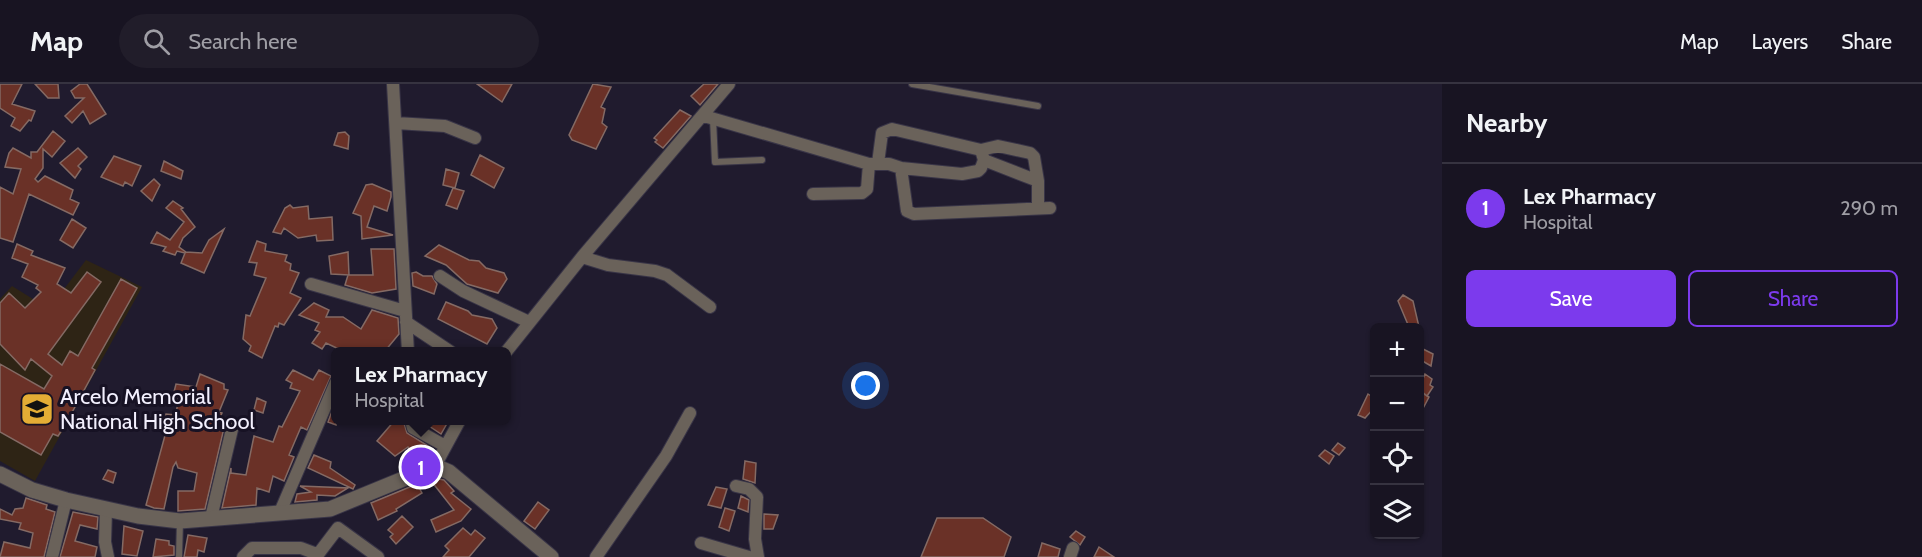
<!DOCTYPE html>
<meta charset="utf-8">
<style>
:root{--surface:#181422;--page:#211d2a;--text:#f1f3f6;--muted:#9f9ea5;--line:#363340;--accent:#7c3aed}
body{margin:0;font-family:Cabin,sans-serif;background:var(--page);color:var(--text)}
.controls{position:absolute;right:18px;bottom:18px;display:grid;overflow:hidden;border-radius:9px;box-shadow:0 2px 4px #0004}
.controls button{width:54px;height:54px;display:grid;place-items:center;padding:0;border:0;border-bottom:2px solid var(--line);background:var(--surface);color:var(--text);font:30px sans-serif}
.you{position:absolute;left:866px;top:302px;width:21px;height:21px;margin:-15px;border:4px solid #fff;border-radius:50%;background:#1a73e8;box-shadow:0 0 0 9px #1a73e833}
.badge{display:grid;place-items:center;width:39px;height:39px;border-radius:50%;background:var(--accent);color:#fff;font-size:20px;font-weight:700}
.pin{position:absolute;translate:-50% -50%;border:3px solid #fff;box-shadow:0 2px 6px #0006}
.popup{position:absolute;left:331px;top:263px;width:180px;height:78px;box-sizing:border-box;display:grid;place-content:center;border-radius:9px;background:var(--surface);filter:drop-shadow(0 2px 4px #0005);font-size:20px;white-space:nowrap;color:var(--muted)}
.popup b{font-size:22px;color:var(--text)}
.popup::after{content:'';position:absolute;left:50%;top:100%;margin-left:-12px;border:12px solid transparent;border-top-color:var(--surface)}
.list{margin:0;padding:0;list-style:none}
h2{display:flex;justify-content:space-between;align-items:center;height:78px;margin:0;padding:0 24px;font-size:26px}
h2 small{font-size:20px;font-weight:400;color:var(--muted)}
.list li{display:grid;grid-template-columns:39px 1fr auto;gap:18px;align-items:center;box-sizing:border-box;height:90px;padding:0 24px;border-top:2px solid var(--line)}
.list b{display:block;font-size:22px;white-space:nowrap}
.list p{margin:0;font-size:20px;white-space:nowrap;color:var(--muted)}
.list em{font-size:20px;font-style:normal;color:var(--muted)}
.actions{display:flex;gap:12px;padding:18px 24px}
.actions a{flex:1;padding:14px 0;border:2px solid var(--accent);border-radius:9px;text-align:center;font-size:21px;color:var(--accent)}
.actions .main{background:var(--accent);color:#fff}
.icon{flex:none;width:33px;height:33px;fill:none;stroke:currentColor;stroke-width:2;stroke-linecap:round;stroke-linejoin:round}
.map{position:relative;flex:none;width:1442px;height:473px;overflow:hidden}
header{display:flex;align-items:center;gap:36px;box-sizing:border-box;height:84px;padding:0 30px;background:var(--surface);border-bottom:2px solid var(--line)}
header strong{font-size:28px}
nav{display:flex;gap:33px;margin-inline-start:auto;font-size:21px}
.search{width:420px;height:54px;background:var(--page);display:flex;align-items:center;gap:15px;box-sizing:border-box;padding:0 21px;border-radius:33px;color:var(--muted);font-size:22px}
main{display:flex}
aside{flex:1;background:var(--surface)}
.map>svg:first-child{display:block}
</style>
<header>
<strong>Map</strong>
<div class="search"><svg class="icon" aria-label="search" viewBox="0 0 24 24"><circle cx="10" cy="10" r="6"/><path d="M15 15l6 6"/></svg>Search here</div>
<nav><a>Map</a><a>Layers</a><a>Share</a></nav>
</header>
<main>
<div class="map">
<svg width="1442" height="473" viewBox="0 0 1442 473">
<rect width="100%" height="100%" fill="#201b2e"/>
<!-- education -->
<path fill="#2e2415" d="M86,176L142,203L35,397L0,377V215L12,202L49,225Z"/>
<!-- building -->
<path fill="#6a3127" stroke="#846a64" stroke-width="1.5" d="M0,0H22L12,20L35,27L31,37L29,36L20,47L11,42L15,34L0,24Z
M35,0H58L59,14H48Z
M80,0H87L106,30L90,40L83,27L72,39L65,32L84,14H75L71,7Z
M477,0H512L502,18Z
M593,0L611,3L601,23L605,25L602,39L607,43L596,65L572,56L569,51Z
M704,0H718L700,21L691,12Z
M680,26L691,32L663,64L655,58L657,56L654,54Z
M53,47L65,57L52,73L43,65V84L35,95L38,98L45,92L73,106L70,115L79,119L73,131L29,110L13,158L0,154V103L13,110L21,85L5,83L9,69L13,64L31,74V68H37Z
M345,48L349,52L348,65L334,61L338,49Z
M78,64L87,73L78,82L81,85L75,94L60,79Z
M480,71L504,84L494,104L471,91Z
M114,72L141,82L132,102L125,98L123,102L101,93Z
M164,77L183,87L181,95L161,87Z
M446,85L459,89L455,104L443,101Z
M154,95L160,101L152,117L141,107Z
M372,100L391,108V113L387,127L374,122L367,143L393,151L362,155L361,132L353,129L366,101Z
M453,104L464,107L457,125L446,121Z
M173,117L183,124L181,125L195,143L183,154L179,163L186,168L202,169L209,156L224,145L204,189L181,179L185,169L177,167L175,171L163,167L166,163L151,159L157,148L170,156L184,138L166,124Z
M290,121L293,124L308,122L309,135L332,133L333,156L317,157L316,151L298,154L284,144L281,150L273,148L285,124Z
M72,135L86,144L73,164L60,156Z
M257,157L266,160L265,167L287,171L285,177L291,180L290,186L299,189L290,209L301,214L284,241L279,239L278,243L275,242L262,274L249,267L251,262L243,255L246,231L250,232L266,194L254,191L257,179L249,178Z
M17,160L33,167L31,171L65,184L57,200L71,209L87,188L101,198L48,270L62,281L70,267L78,272L121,195L137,204L92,284L95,286L64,343L58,352L53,350L41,371L0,348V280L44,305L52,292L31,275L25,286L0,260V219L9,209L25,224L41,208L36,204L38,201L22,193L28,180L12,174Z
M439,161L469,176L479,177L486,184L504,189L507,195L498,209L467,200L446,181L425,172Z
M371,165H394L396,205L372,209L345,201L348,191H373Z
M348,168L349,191L331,190L329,172Z
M416,188L423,192H432L437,200L434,210L413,202L412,189Z
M1403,211L1413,217L1419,243H1409L1398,217Z
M446,218L468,227L472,231L492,235L497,244L487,260L438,235Z
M314,219L329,226L326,233H343L361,245L372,226L398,234L399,250L385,267H343L326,259L322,265L312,259L320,248L315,246L319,239L299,231Z
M1419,263L1433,270L1431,282L1419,275Z
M293,286L313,296L319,286L331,292L307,346L301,343L289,371L294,373L284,397L273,392L269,408L257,404L256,421L222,424L231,384V389L246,391L254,352L273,358L279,342L282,343L300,307L290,304L292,299L286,296Z
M200,290L224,300V305L228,306L219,328L222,329L217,341L224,344L205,425L178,427V407H194L197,389L178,384L176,378L173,383L164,425L154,424L146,421L167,344L163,343L166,330L176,331L179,309L174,308L176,300L196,303Z
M1425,290L1432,295L1430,301L1433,303L1427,312L1419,305Z
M1419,307L1429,313L1419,332Z
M1368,310L1374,314V324L1365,334L1358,331Z
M257,314L266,318L263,329L254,326Z
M332,327L336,329V341L328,338Z
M395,336H403L407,349L433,365L427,375L418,378L408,363L395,372L377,357Z
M420,336H449L441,350Z
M1338,359L1345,364L1339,371L1332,366Z
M1325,366L1334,372L1329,380L1319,372Z
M314,371L331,378L330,384L355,401L353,405L308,384Z
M745,377L756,379L755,399L743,395Z
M108,386L116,389L113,399L103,395Z
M433,394L444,396L454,407L451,409L471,425L461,437L436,448L431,436L454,426L432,398Z
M417,400L422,409L396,425L397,427L378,436L371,419Z
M300,402L348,404L335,412L317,411V416L295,418L297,410L311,408Z
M716,403L727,405L721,424L708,421Z
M741,412L749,416L748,428L738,424Z
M26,414L47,421L46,425L55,428L44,473H0L4,458L30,464L33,449L19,445L21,439L0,435V425L12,431L15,425L23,424Z
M538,418L549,426L535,445L524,437Z
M725,424L735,427L729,447L719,443Z
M73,428L98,433L97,445L80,441L75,457L97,463L95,473H60Z
M764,430L778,431L773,445H764Z
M402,432L413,443L396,460L390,453L393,450L388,446Z
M937,434H983L1011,453L1004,473H921Z
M124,442L143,447L137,472L122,470Z
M463,444L471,451L475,446L485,454L469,473H443L449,466L445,462Z
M1076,447L1085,453L1080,461L1070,453Z
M188,451L207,454L204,468L198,466L197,473H184Z
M156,455L169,457V461L174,462V471L153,473Z
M1042,459L1060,465L1058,473H1038Z
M1099,463L1114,473H1094Z"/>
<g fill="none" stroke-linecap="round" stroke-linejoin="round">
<defs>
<path id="service" d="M912,0L1038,22
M713,35L715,78L762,76
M179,473L180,437"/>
<path id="minor" d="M393,0L408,268
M704,32L869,80L867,105L862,109L813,110
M396,39L445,42L475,54
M981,66L998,62L1030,69L1034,73L1038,97V124
M984,76L1038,97
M878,79L882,49L892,45L981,66L984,76L981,84L978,87L962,90L901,84
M870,80H889L901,84L907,127L914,130L1050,124
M582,173L608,181L655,187L667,191L710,223
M440,192L463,207L529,238
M311,200L405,227
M406,238L451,268
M506,268L582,173L729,0
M411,336L413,344L445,362
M435,382L460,336
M736,402L749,405L757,413L755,455L758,473
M106,426L105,458L108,473
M280,428L336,298
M211,434L233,341
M338,444L378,473
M701,459L749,473
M52,473L66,416
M243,473L252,464H301L317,470
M316,473L338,444
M596,473L666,372L690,329
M1070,473L1073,464"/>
<path id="tertiary" d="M0,390L32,406L66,416L138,432L180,437L330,425L435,382L449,388L551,473"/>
</defs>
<!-- service casing -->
<use href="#service" stroke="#393547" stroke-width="8"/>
<!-- minor casing -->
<use href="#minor" stroke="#393547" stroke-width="14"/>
<!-- tertiary casing -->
<use href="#tertiary" stroke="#393547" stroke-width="17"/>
<!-- service -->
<use href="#service" stroke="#6a625a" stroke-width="6"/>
<!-- minor -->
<use href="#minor" stroke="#6a625a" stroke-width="12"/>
<!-- tertiary -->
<use href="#tertiary" stroke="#6a625a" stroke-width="15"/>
</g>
<!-- icons -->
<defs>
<symbol id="school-square" viewBox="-11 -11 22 22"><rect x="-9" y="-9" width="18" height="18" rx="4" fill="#e4ad35" stroke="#171224"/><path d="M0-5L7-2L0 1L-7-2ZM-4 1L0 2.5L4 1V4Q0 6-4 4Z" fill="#111"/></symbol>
</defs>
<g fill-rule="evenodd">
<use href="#school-square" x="18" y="306" width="38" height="38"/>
</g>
<g text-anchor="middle" stroke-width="6" stroke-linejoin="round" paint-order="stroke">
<!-- poi labels -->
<g font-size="22" fill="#f3f0fe" stroke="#171224" text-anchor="start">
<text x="60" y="320">Arcelo Memorial<tspan x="60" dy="25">National High School</tspan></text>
</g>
</g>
</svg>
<div class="controls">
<button>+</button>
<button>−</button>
<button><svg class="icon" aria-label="locate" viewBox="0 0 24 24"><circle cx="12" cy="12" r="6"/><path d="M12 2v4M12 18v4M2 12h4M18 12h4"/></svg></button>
<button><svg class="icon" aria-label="layers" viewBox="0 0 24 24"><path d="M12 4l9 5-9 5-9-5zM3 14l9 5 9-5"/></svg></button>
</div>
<div class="you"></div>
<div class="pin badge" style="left:421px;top:383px">1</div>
<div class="popup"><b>Lex Pharmacy</b>Hospital</div>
</div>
<aside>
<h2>Nearby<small></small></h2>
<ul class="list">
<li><span class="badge">1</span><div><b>Lex Pharmacy</b><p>Hospital</p></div><em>290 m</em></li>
</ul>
<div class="actions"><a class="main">Save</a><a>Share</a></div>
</aside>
</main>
